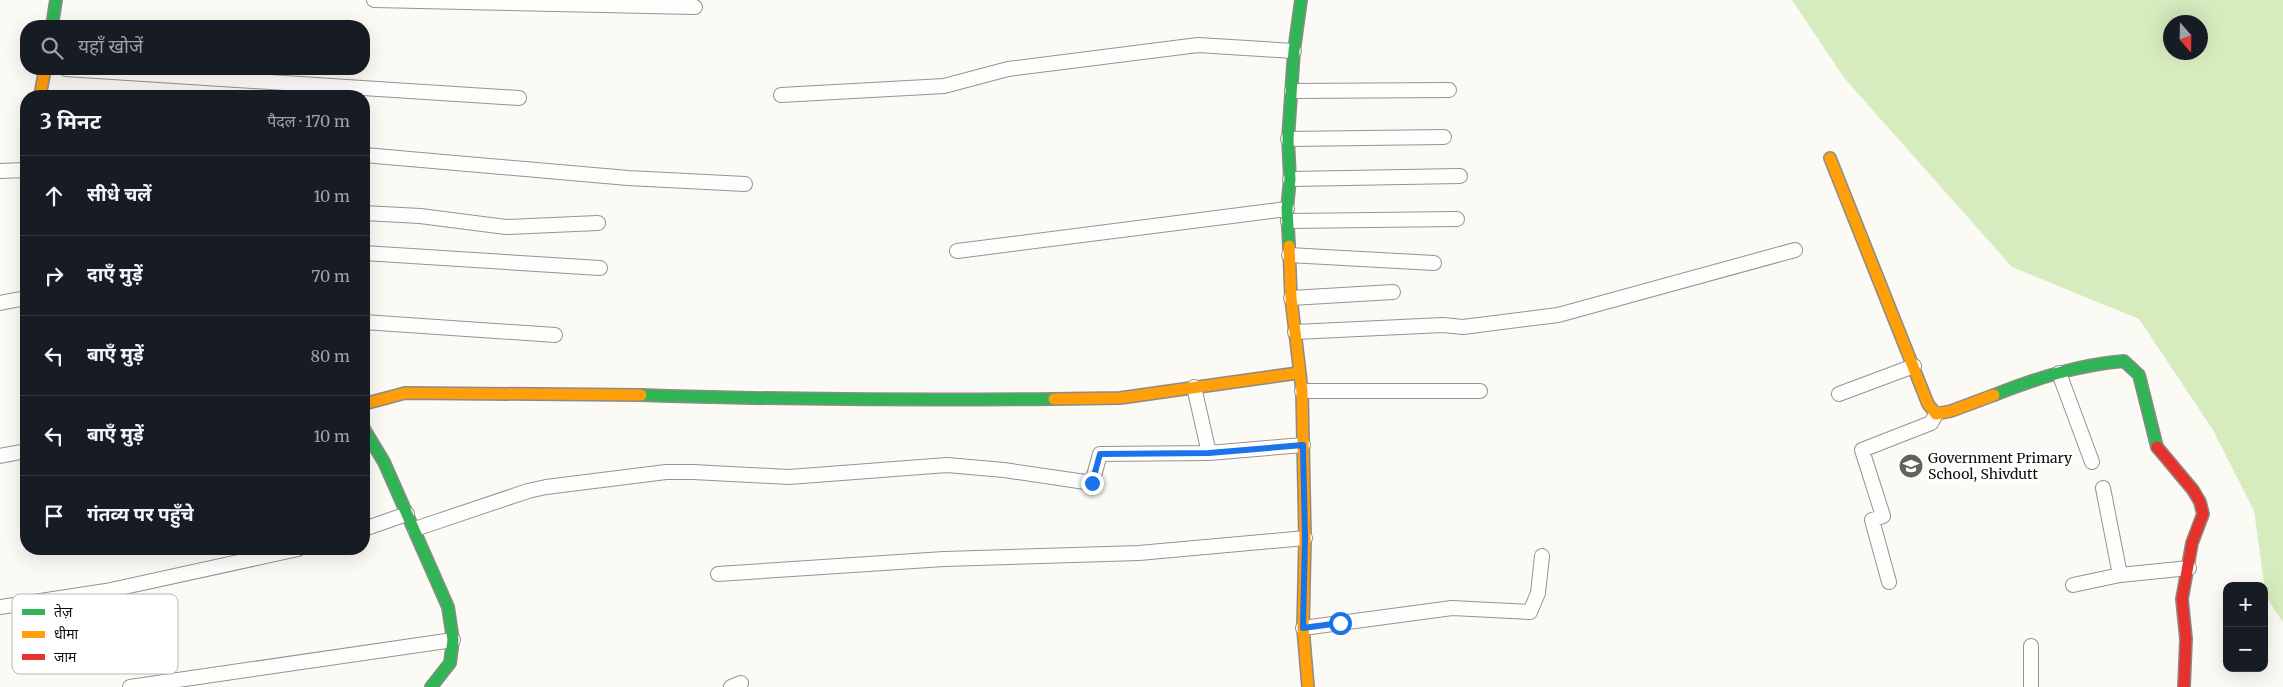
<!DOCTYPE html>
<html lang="hi">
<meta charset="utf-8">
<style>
:root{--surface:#171b24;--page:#20242c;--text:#f1f3f6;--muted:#9ea1a6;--line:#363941}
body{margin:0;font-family:Merriweather,"Noto Sans Devanagari",serif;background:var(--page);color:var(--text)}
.controls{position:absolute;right:15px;bottom:15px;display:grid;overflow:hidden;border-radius:10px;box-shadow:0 5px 20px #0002}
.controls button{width:45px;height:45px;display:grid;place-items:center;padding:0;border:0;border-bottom:1px solid var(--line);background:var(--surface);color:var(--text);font:25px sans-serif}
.compass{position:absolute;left:2163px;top:15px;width:45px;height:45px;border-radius:50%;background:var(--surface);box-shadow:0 5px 20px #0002;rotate:160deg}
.stop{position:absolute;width:15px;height:15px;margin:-11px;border:4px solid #1a73e8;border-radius:50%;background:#fff}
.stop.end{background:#1a73e8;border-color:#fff;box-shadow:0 1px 5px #0008}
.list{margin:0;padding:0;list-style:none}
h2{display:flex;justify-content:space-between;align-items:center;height:65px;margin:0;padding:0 20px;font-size:21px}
h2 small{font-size:16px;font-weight:400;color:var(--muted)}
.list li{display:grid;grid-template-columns:32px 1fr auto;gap:15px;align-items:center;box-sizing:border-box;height:80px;padding:0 20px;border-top:1px solid var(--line)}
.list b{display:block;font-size:19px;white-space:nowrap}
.list em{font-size:16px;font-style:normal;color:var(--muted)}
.icon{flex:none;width:28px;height:28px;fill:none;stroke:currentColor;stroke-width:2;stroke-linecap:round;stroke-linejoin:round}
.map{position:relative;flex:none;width:2283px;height:687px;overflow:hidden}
.search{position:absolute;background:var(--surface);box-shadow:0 5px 20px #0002;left:20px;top:20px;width:350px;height:55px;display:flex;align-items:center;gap:12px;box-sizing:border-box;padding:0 18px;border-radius:20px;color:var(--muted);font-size:19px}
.panel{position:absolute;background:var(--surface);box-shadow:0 5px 20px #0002;left:20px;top:90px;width:350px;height:465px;border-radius:20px}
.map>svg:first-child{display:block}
</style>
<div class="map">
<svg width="2283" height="687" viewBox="0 0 2283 687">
<rect width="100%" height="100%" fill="#fcfaf4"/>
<!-- forest -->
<path fill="#d6ecbe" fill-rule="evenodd" d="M1792,0H2283V622L2266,597L2254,511L2213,430L2139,319L2012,267L1845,79ZM2170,22H2200V52H2170Z"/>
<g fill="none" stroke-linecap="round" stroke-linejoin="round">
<defs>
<path id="street" d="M374,0L695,7
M66,69L519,98
M1292,91L1449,90
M781,95L944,86L1008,69L1198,45L1294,51
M1288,139L1444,137
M364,155L628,178L745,184
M0,171L26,170
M1290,179L1460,176
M364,213L420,216L506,227L598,223
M1288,221L1457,219
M957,251L1287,209
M364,253L600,268
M1289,255L1434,263
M1291,298L1393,292
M0,303L26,298
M364,322L555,335
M1295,332L1443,325L1463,327L1558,315L1795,250
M2059,373L2092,462
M1194,387L1209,453
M1302,391H1480
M1839,394L1914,366
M0,456L26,451
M2103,488L2120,575
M364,529L407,514
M415,529L528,491L546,487L666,472H693L789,477L947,465L1004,470L1092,483L1100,454L1209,453L1303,445
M718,574L944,559L1139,553L1305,538
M1889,582L1872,520L1883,516L1862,450L1931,423L1936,414
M2073,585L2120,575L2189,568
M0,607L106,591L298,549
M1303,628L1452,608L1530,612L1538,593L1542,556
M2031,646V687
M130,687L453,640
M731,687L741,683"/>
<path id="fast" d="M52,26L56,0
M1289,246L1287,209L1290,179L1288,139L1294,51L1301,0
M641,395C778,400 916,400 1054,399
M1994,395C2037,378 2078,365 2124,361L2139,375L2157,447
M364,429L384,462L448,607L453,640L450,663L431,687"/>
<path id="slow" d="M40,96L45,69
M1830,158L1928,404L1936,414L1951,411L1994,395
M1289,246L1291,298L1302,391L1305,538L1303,628L1308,687
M1054,399L1120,398L1298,373
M364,404L405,393L641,395"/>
<path id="jam" d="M2157,447L2193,490L2200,502L2203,514L2192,543L2182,599L2186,639L2184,687"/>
</defs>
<!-- street casing -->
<use href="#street" stroke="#959492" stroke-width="16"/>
<!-- fast casing -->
<use href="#fast" stroke="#8c8b88" stroke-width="14"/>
<!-- slow casing -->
<use href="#slow" stroke="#8c8b88" stroke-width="14"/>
<!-- jam casing -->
<use href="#jam" stroke="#8c8b88" stroke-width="14"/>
<!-- street -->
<use href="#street" stroke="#fffefd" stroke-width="14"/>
<!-- fast -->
<use href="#fast" stroke="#30b455" stroke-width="11"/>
<!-- slow -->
<use href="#slow" stroke="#ff9f0a" stroke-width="11"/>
<!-- jam -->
<use href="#jam" stroke="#e5322d" stroke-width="11"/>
</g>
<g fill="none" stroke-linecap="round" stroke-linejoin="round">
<!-- route -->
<path stroke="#1a73e8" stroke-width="6" d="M1092,483L1100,454L1209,453L1303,445L1305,538L1303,628L1340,623"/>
</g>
<!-- icons -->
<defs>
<symbol id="school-disc" viewBox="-11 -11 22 22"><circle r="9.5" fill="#61615e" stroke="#fff"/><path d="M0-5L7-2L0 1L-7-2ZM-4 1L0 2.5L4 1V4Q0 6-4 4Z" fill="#fff"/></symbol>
</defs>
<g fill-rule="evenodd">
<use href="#school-disc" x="1897" y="452" width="28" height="28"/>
</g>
<g text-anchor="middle" stroke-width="5" stroke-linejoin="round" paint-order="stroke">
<!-- poi labels -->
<g font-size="14" fill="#0e0e0e" stroke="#fff" text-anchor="start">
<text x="1928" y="463">Government Primary<tspan x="1928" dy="16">School, Shivdutt</tspan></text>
</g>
</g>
<!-- legend -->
<rect x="12" y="594" width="166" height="80" rx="8" fill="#fff" stroke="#b7b7b7" stroke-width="1"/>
<rect x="22" y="609" width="23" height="6" fill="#30b455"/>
<rect x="22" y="631" width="23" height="7" fill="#ff9f0a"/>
<rect x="22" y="654" width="23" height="6" fill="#e5322d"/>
<g font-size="14" fill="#0e0e0e">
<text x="54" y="617">तेज़</text>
<text x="54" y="639">धीमा</text>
<text x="54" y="662">जाम</text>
</g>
</svg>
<div class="controls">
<button>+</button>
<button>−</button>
</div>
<svg class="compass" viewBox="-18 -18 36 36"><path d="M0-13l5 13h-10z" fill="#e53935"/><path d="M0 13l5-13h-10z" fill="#9ea1a6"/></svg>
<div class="stop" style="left:1340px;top:623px"></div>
<div class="stop end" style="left:1092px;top:483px"></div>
<div class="search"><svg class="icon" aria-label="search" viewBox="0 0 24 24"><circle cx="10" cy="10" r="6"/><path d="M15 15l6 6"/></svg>यहाँ खोजें</div>
<section class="panel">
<h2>3 मिनट<small>पैदल · 170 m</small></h2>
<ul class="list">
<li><svg class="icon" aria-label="ahead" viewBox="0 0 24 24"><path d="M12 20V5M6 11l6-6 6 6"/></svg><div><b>सीधे चलें</b></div><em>10 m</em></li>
<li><svg class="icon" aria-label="right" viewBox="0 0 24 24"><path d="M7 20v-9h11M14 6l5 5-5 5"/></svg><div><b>दाएँ मुड़ें</b></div><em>70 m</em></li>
<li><svg class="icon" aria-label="left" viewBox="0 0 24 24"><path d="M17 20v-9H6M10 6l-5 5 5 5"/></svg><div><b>बाएँ मुड़ें</b></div><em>80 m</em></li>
<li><svg class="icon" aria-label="left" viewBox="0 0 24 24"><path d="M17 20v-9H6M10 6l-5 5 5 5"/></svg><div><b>बाएँ मुड़ें</b></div><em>10 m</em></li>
<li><svg class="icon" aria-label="arrive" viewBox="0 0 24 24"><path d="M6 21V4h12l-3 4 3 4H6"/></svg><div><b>गंतव्य पर पहुँचे</b></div></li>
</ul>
</section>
</div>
